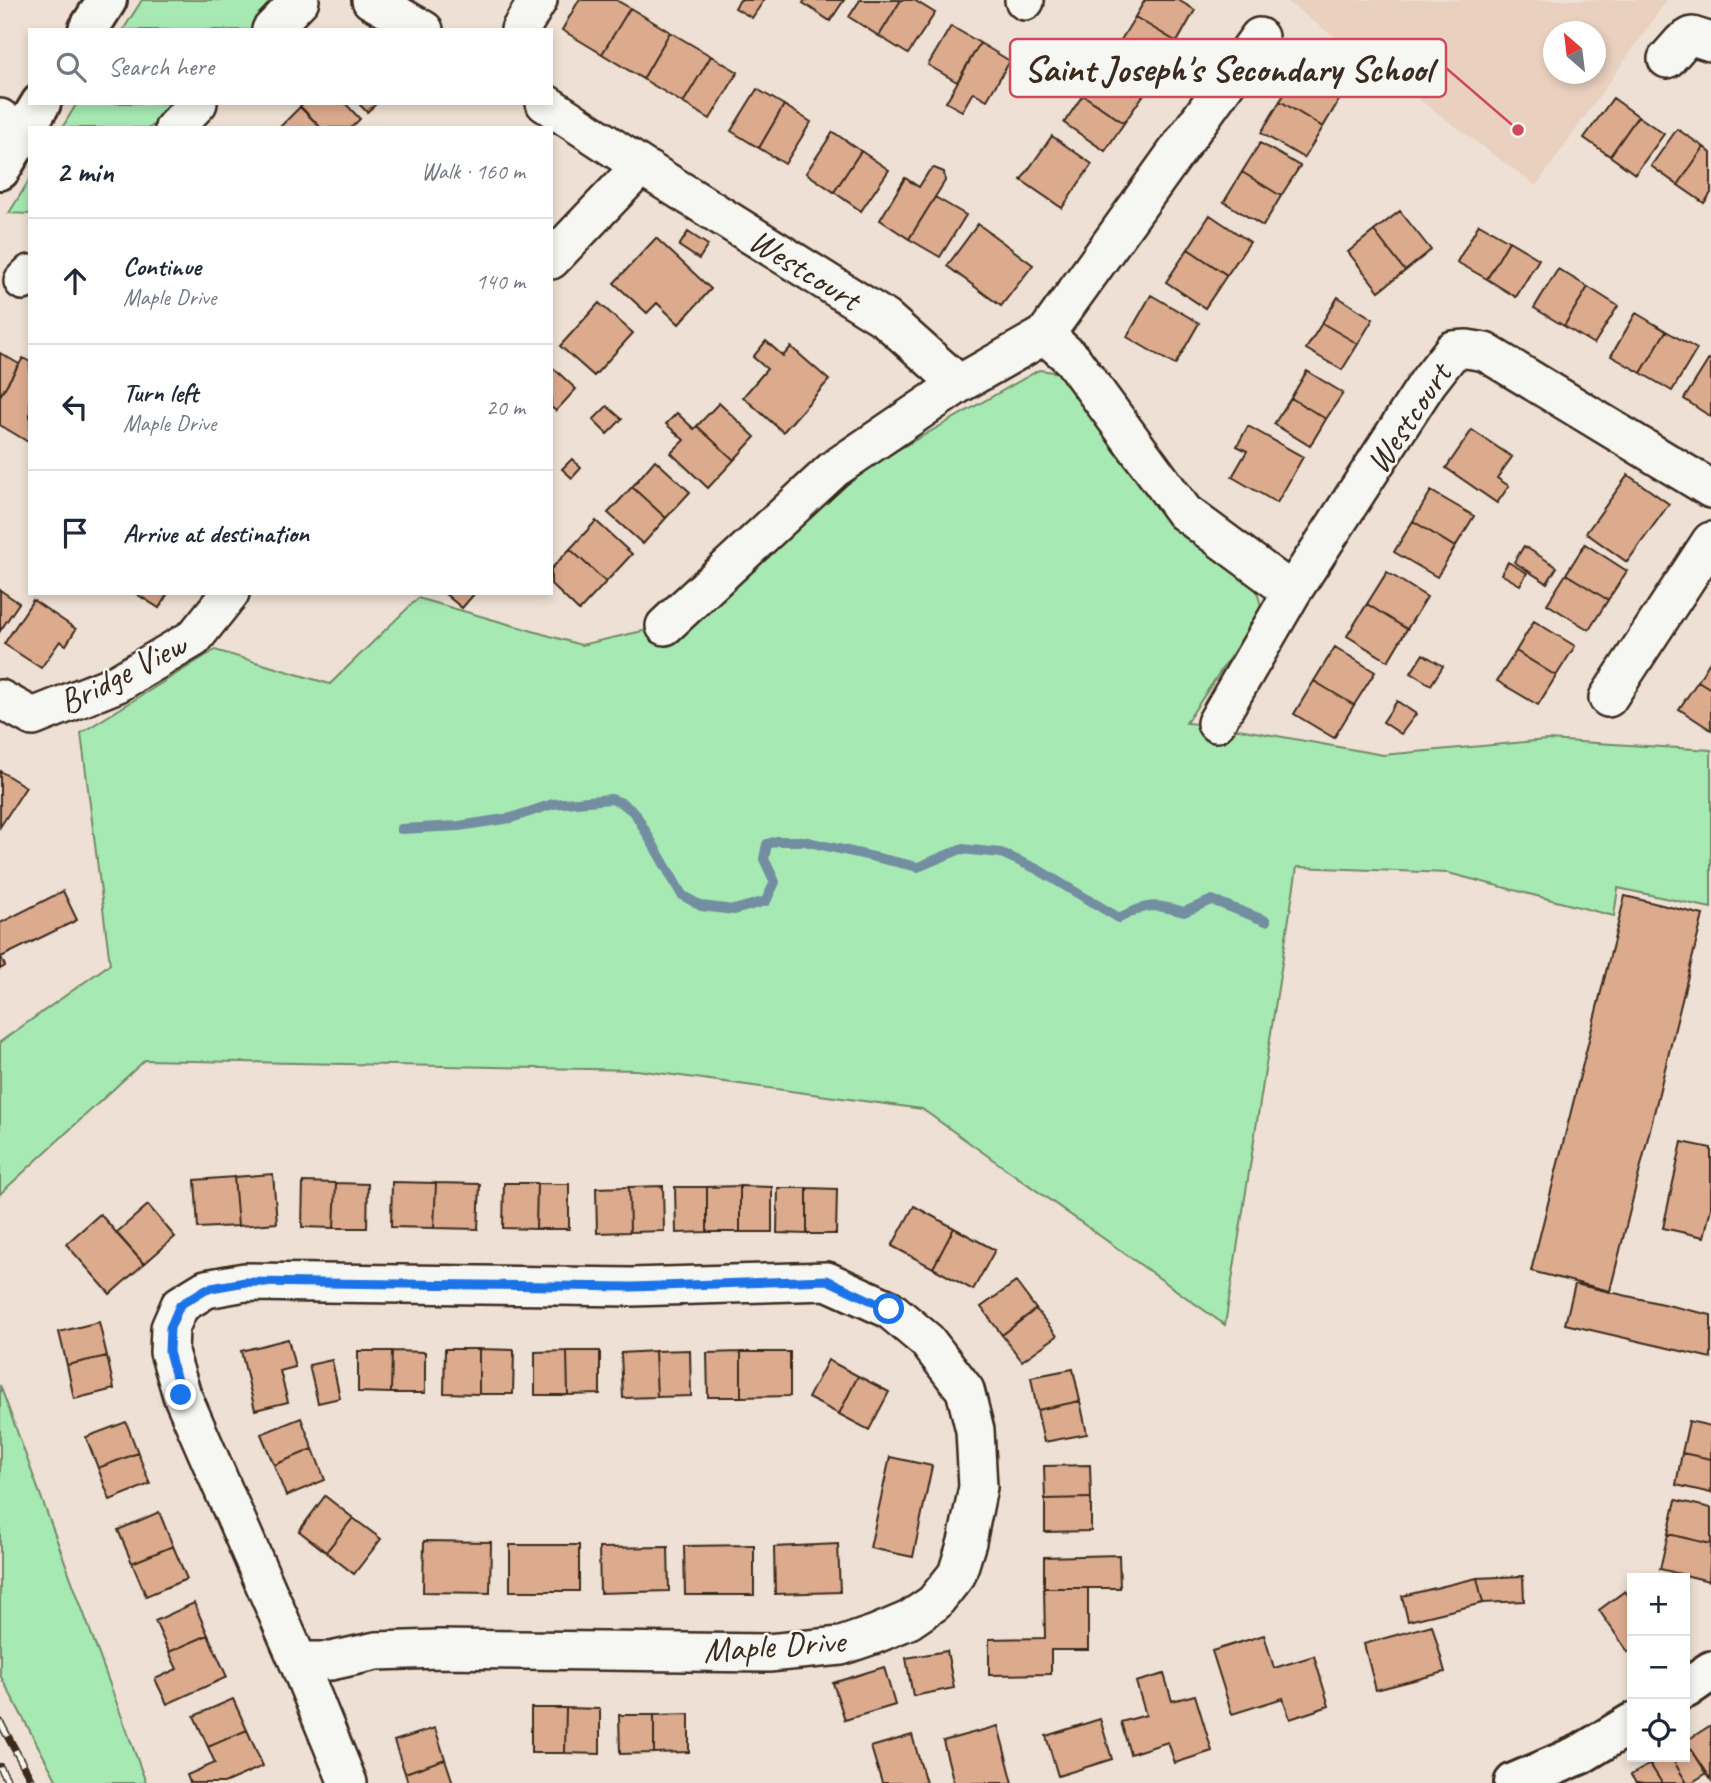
<!DOCTYPE html>
<meta charset="utf-8">
<style>
:root{--surface:#fff;--page:#f2f2f3;--text:#1f2937;--muted:#747a83;--line:#e0e1e3}
body{margin:0;font-family:Caveat,sans-serif;background:var(--page);color:var(--text)}
.controls{position:absolute;right:21px;bottom:21px;display:grid;overflow:hidden;border-radius:0px;box-shadow:0 4px 10px #0003}
.controls button{width:63px;height:63px;display:grid;place-items:center;padding:0;border:0;border-bottom:2px solid var(--line);background:var(--surface);color:var(--text);font:35px sans-serif}
.compass{position:absolute;left:1543px;top:21px;width:63px;height:63px;border-radius:50%;background:var(--surface);box-shadow:0 4px 10px #0003;rotate:332deg}
.stop{position:absolute;width:21px;height:21px;margin:-16px;border:5px solid #1a73e8;border-radius:50%;background:#fff}
.stop.end{background:#1a73e8;border-color:#fff;box-shadow:0 2px 7px #0008}
.list{margin:0;padding:0;list-style:none}
h2{display:flex;justify-content:space-between;align-items:center;height:91px;margin:0;padding:0 28px;font-size:30px}
h2 small{font-size:23px;font-weight:400;color:var(--muted)}
.list li{display:grid;grid-template-columns:46px 1fr auto;gap:21px;align-items:center;box-sizing:border-box;height:126px;padding:0 28px;border-top:2px solid var(--line)}
.list b{display:block;font-size:26px;white-space:nowrap}
.list p{margin:0;font-size:23px;white-space:nowrap;color:var(--muted)}
.list em{font-size:23px;font-style:normal;color:var(--muted)}
.icon{flex:none;width:38px;height:38px;fill:none;stroke:currentColor;stroke-width:2;stroke-linecap:round;stroke-linejoin:round}
.map{position:relative;flex:none;width:1711px;height:1783px;overflow:hidden}
.search{position:absolute;background:var(--surface);box-shadow:0 4px 10px #0003;left:28px;top:28px;width:525px;height:77px;display:flex;align-items:center;gap:18px;box-sizing:border-box;padding:0 24px;border-radius:0px;color:var(--muted);font-size:26px}
.panel{position:absolute;background:var(--surface);box-shadow:0 4px 10px #0003;left:28px;top:126px;width:525px;height:469px;border-radius:0px}
.map>svg:first-child{display:block}
</style>
<div class="map">
<svg width="1711" height="1783" viewBox="0 0 1711 1783">
<rect width="100%" height="100%" fill="#eee0d4"/>
<filter id="ink" filterUnits="userSpaceOnUse"><feTurbulence type="fractalNoise" baseFrequency=".0143" numOctaves="2"/><feDisplacementMap in="SourceGraphic" scale="14" xChannelSelector="R" yChannelSelector="G"/><feConvolveMatrix kernelMatrix="1 2 1 2 8 2 1 2 1" color-interpolation-filters="sRGB"/></filter>
<g filter="url(#ink)">
<!-- built -->
<path fill="#e9d0bf" fill-rule="evenodd" d="M1285,0H1667L1536,186ZM1554,32H1596V74H1554Z"/>
<!-- green -->
<path fill="#a7e9b3" stroke="#718a68" stroke-width="2" d="M142,0H284L252,30H123Z
M77,103H175L150,128H62Z
M30,179V214L9,213Z
M1039,370L1068,374L1253,578L1262,609L1186,723L1222,726L1383,755L1547,740L1711,750V908L1618,888L1614,916L1448,873L1297,867L1225,1325L922,1109L637,1070L145,1060L0,1194V1042L110,964L81,733L215,650L330,684L418,598L581,645L696,619L843,481Z
M0,1385L146,1783H58L0,1675Z"/>
<g fill="none" stroke-linecap="round" stroke-linejoin="round">
<!-- stream -->
<path stroke="#738ea1" stroke-width="10" d="M401,829L459,826L511,818L553,804L611,799L622,803L635,813L682,895L701,906L734,910L766,901L775,882L764,859L767,844L777,841H804L918,867L961,849L1001,853L1037,869L1119,918C1146,904 1154,903 1184,912L1212,900L1266,921"/>
</g>
<!-- building -->
<path fill="#dcab8e" stroke="#3b2a1e" stroke-width="2" d="M579,0H616L630,8L602,54L562,30Z
M740,0H764L752,18L735,8Z
M805,0H844L830,21L803,3Z
M860,0H901L879,36L849,17Z
M901,0H914L935,13L908,54L879,36Z
M1145,0H1178L1195,10L1177,42L1135,17Z
M630,8L670,32L643,79L602,54Z
M1135,17L1177,42L1158,73L1116,48Z
M951,26L980,43L957,82L928,65Z
M670,32L711,56L683,103L643,79Z
M980,43L1010,61L987,100L973,92L962,111L946,102Z
M1110,55L1151,84L1124,123L1083,95Z
M711,56L738,72L710,119L683,103Z
M1300,70L1342,95L1323,127L1280,101Z
M757,89L784,105L759,148L731,131Z
M1083,95L1124,123L1105,151L1064,123Z
M1613,98L1638,116L1610,156L1584,138Z
M1280,101L1323,127L1304,158L1261,133Z
M303,103H345L360,119L351,128H321L300,106Z
M358,103H377L367,112Z
M784,105L811,122L785,164L759,148Z
M300,107L321,128H279Z
M1638,116L1664,134L1635,174L1610,156Z
M1677,129L1704,147L1678,185L1651,166Z
M833,132L861,151L834,192L806,173Z
M1052,136L1092,164L1062,208L1021,180Z
M1260,143L1300,166L1281,196L1242,172Z
M1704,147L1711,153V193L1704,203L1678,185Z
M861,151L889,170L861,211L834,192Z
M934,168L944,172L945,181L909,239L880,220L905,178L919,187L929,171Z
M1242,172L1281,196L1263,226L1224,202Z
M935,197L966,215L940,257L909,239Z
M1400,211L1431,250L1405,271L1374,231Z
M1210,215L1250,242L1227,275L1188,249Z
M978,224L1033,265L1001,306L947,266Z
M1479,224L1509,241L1487,279L1457,262Z
M1374,231L1405,271L1379,291L1348,252Z
M688,232L708,245L699,259L679,246Z
M656,238L711,289L679,324L657,303L647,313L614,283Z
M1509,241L1539,259L1516,297L1487,279Z
M1188,249L1227,275L1205,308L1166,282Z
M1558,269L1588,287L1564,326L1534,308Z
M1588,287L1618,306L1594,344L1564,326Z
M1151,295L1199,323L1175,365L1127,337Z
M1338,297L1373,319L1358,344L1322,323Z
M599,303L633,333L594,376L560,346Z
M1636,313L1666,331L1641,373L1611,356Z
M1322,323L1358,344L1342,370L1306,349Z
M1666,331L1697,349L1672,391L1641,373Z
M766,341L783,356L791,347L829,380L783,432L743,397L767,369L753,357Z
M0,353L19,364L0,396Z
M23,358L30,362V443L0,425V396Z
M1709,359L1711,360V417L1684,399Z
M551,366L576,389L556,411L551,407Z
M1307,371L1343,393L1326,419L1291,398Z
M1291,398L1326,419L1310,446L1274,424Z
M719,403L755,437L734,460L697,426Z
M607,406L622,419L607,434L593,420Z
M677,413L694,429L697,426L734,460L708,488L671,453L684,440L666,424Z
M1248,426L1303,457L1277,503L1232,477L1247,451L1237,446Z
M1472,430L1512,457L1497,478L1509,486L1497,503L1446,468Z
M572,459L581,468L572,478L562,469Z
M655,460L690,492L666,518L632,487Z
M1628,475L1669,504L1627,562L1586,533Z
M632,487L666,518L643,544L608,513Z
M1431,491L1474,516L1455,547L1413,521Z
M596,521L632,554L606,582L570,549Z
M1413,521L1455,547L1437,577L1394,552Z
M1585,544L1627,571L1608,600L1566,574Z
M1524,546L1557,567L1547,583L1514,562Z
M570,549L606,582L579,611L551,584V569Z
M1508,562L1527,573L1520,585L1501,574Z
M1387,572L1427,597L1407,629L1367,604Z
M1566,574L1608,600L1589,630L1547,604Z
M0,590L19,603L0,631Z
M135,593H168L159,608Z
M444,593H475L462,608Z
M33,600L76,629L66,645L60,641L41,668L4,644Z
M1367,604L1407,629L1388,661L1347,636Z
M1534,621L1575,646L1556,676L1516,651Z
M1335,647L1375,672L1354,705L1314,681Z
M1516,651L1556,676L1538,705L1497,681Z
M1423,654L1443,666L1431,685L1411,673Z
M1711,660V689L1698,681Z
M1314,681L1354,705L1334,738L1294,714Z
M1698,681L1711,689V730L1679,709Z
M1397,701L1416,714L1401,734L1383,722Z
M0,771L26,787L0,827Z
M63,891L77,920L1,957L5,966L0,969V923Z
M1625,896L1703,915L1610,1291L1531,1271Z
M1682,1142L1711,1148V1208L1704,1237L1663,1228Z
M273,1174L277,1223L238,1226L234,1177Z
M234,1177L238,1226L198,1228L195,1180Z
M303,1182L336,1183L334,1228L302,1227Z
M392,1182L436,1183L434,1228L391,1227Z
M336,1183L368,1184L367,1228H334Z
M436,1183L480,1184L478,1229L434,1228Z
M504,1183H537L536,1229L503,1228Z
M537,1183L569,1184V1229H536Z
M663,1186L664,1231L630,1232L629,1187Z
M740,1186L772,1187V1232H740Z
M740,1186V1232H707V1187Z
M629,1187L630,1232L597,1233L596,1188Z
M675,1187H707V1232L676,1233Z
M778,1188H807V1234L777,1233Z
M807,1188L837,1189L836,1234H807Z
M148,1205L175,1237L144,1264L116,1233Z
M914,1206L954,1228L933,1268L892,1246Z
M100,1214L144,1264L110,1294L66,1244Z
M954,1228L995,1250L973,1290L933,1268Z
M1016,1282L1036,1309L1002,1335L981,1307Z
M1575,1284L1711,1315V1358L1565,1324Z
M1036,1309L1057,1336L1022,1361L1002,1335Z
M99,1322L107,1356L67,1365L59,1332Z
M288,1339L295,1367L280,1371L288,1402L255,1410L241,1351Z
M445,1349H479V1394L444,1393Z
M479,1349L514,1350L513,1394H479Z
M690,1350L691,1396L657,1397L655,1351Z
M358,1351H392L391,1393L358,1392Z
M392,1351L425,1352V1393H391Z
M567,1351L568,1395H535V1352Z
M567,1351H600V1394L568,1395Z
M655,1351L657,1397L623,1398L621,1353Z
M741,1352V1397H708L707,1353Z
M741,1352H790V1396L741,1397Z
M107,1356L114,1389L74,1399L67,1365Z
M332,1360L340,1398L318,1403L309,1365Z
M828,1360L858,1376L839,1414L808,1398Z
M1073,1369L1080,1401L1037,1410L1031,1377Z
M858,1376L889,1392L869,1430L839,1414Z
M1080,1401L1087,1434L1044,1442L1037,1410Z
M301,1418L313,1449L274,1465L261,1434Z
M1689,1421L1711,1426V1459L1682,1453Z
M126,1422L138,1453L98,1468L86,1437Z
M313,1449L325,1480L286,1496L274,1465Z
M138,1453L150,1484L110,1500L98,1468Z
M1682,1453L1711,1459V1493L1676,1485Z
M890,1457L932,1466L913,1557L870,1548Z
M1090,1465L1091,1498L1045,1499L1044,1466Z
M325,1496L353,1518L326,1552L299,1531Z
M1091,1498V1531L1045,1532V1499Z
M1676,1500L1711,1508V1544L1668,1534Z
M159,1512L173,1546L132,1563L118,1530Z
M353,1518L381,1539L354,1574L326,1552Z
M1668,1534L1711,1544L1709,1581L1660,1569Z
M424,1541L491,1542L490,1593L423,1592Z
M838,1544L840,1592L775,1594L774,1547Z
M510,1545H579V1591H510Z
M754,1545V1595H685L684,1546Z
M173,1546L187,1579L146,1596L132,1563Z
M668,1547L669,1591L600,1593L599,1548Z
M1119,1555L1120,1588H1044V1557Z
M1523,1576L1524,1601L1483,1603L1477,1578Z
M1477,1578L1483,1603L1408,1621L1402,1596Z
M1044,1588H1088V1650H1051V1674L989,1675V1639L1045,1638Z
M1625,1591L1632,1601V1649L1628,1652L1599,1610Z
M194,1603L208,1635L169,1652L155,1621Z
M1432,1625L1445,1672L1376,1690L1364,1644Z
M208,1635L227,1677L167,1704L155,1679L177,1669L169,1652Z
M1264,1635L1274,1668L1314,1656L1329,1706L1290,1719L1283,1698L1232,1714L1212,1651Z
M947,1651L954,1688L913,1696L906,1658Z
M884,1667L895,1705L845,1720L833,1683Z
M1164,1674L1172,1701L1195,1695L1212,1751L1175,1763L1168,1742L1130,1754L1121,1722L1146,1715L1136,1682Z
M233,1699L247,1730L208,1747L194,1716Z
M531,1708H566L565,1753H531Z
M566,1708L600,1709V1754L565,1753Z
M689,1714V1752L654,1753V1715Z
M619,1715H654V1753L620,1754Z
M1100,1719L1112,1759L1058,1776L1046,1736Z
M1711,1725V1780L1686,1741Z
M998,1726L1013,1783H954L943,1741Z
M435,1728L445,1759L405,1773L394,1741Z
M247,1730L263,1766L224,1783H190L187,1775L215,1763L208,1747Z
M912,1735L926,1783H882L871,1747Z
M1686,1741L1707,1773L1691,1783H1687L1671,1757H1685Z
M1661,1757H1671L1687,1783H1662L1650,1764Z
M445,1759L453,1783H408L405,1773Z
M1650,1764L1662,1783H1636L1631,1775Z"/>
<g fill="none" stroke-linecap="round" stroke-linejoin="round">
<defs>
<path id="minor" d="M371,0L424,30
M1024,0L1025,1
M271,30L300,0
M520,30L538,0
M1667,59L1682,42L1692,36L1711,42
M545,103L641,166L886,319L959,384
M0,118L22,134
M174,128L198,103
M551,260L641,166
M23,281L30,274
M1045,335L1072,359L1184,512L1292,592
M665,626L834,469L959,384L1045,335L1259,37
M1608,698L1711,541
M0,699L33,717L118,683L194,638L230,593
M1216,723L1292,592L1428,382L1453,350L1467,349L1485,352L1711,489
M298,1661H331L376,1651L439,1649L768,1653L841,1646L876,1634L909,1620L934,1603L957,1574L967,1542L978,1487L975,1430L965,1390L927,1341L889,1309L827,1281L632,1287L245,1282L206,1289L180,1305L170,1328L169,1352L182,1395L298,1661L348,1783"/>
<path id="secondary" d="M88,30L107,0
M0,170L41,103
M1685,1689L1711,1671
M1514,1783L1581,1754L1632,1723"/>
</defs>
<!-- minor casing -->
<use href="#minor" stroke="#3b2a1e" stroke-width="42"/>
<!-- secondary casing -->
<use href="#secondary" stroke="#3b2a1e" stroke-width="44"/>
<!-- minor -->
<use href="#minor" stroke="#f6f6f2" stroke-width="37"/>
<!-- secondary -->
<use href="#secondary" stroke="#f6f6f2" stroke-width="38"/>
<defs>
<path id="rail" d="M0,1722L33,1783
M0,1767L9,1783"/>
</defs>
<!-- rail casing -->
<use href="#rail" stroke="#3b2a1e" stroke-width="8"/>
<!-- rail -->
<use href="#rail" stroke="#f6f6f2" stroke-width="5" stroke-dasharray="16" stroke-linecap="butt"/>
</g>
</g>
<g fill="none" stroke-linecap="round" stroke-linejoin="round" filter="url(#ink)">
<!-- route -->
<path stroke="#1a73e8" stroke-width="9" d="M181,1395L169,1352L170,1328L180,1305L206,1289L245,1282L632,1287L827,1280L889,1309"/>
</g>
<g text-anchor="middle" stroke-width="5" stroke-linejoin="round" paint-order="stroke">
<!-- street labels -->
<g font-size="35" fill="#3b2a1e" stroke="#f6f6f2">
<text transform="translate(805 269) rotate(32)" y="12">Westcourt</text>
<text transform="translate(1408 418) rotate(-56)" y="12">Westcourt</text>
<text transform="translate(122 673) rotate(-27)" y="12">Bridge View</text>
<text transform="translate(774 1645) rotate(-4)" y="12">Maple Drive</text>
</g>
</g>
<!-- callouts -->
<path fill="none" stroke="#d1495b" stroke-width="2.5" d="M1518 130L1446 68"/>
<circle fill="#d1495b" stroke="#f6f6f2" stroke-width="2.5" cx="1518" cy="130" r="7"/>
<rect fill="#f6f6f2" stroke="#d1495b" stroke-width="2.5" x="1010" y="39" width="436" height="58" rx="7"/>
<g font-size="37" text-anchor="middle" font-weight="bold" fill="#3b2a1e">
<text x="1228" y="81">Saint Joseph's Secondary School</text>
</g>
</svg>
<div class="controls">
<button>+</button>
<button>−</button>
<button><svg class="icon" aria-label="locate" viewBox="0 0 24 24"><circle cx="12" cy="12" r="6"/><path d="M12 2v4M12 18v4M2 12h4M18 12h4"/></svg></button>
</div>
<svg class="compass" viewBox="-18 -18 36 36"><path d="M0-13l5 13h-10z" fill="#e53935"/><path d="M0 13l5-13h-10z" fill="#747a83"/></svg>
<div class="stop" style="left:889px;top:1309px"></div>
<div class="stop end" style="left:181px;top:1395px"></div>
<div class="search"><svg class="icon" aria-label="search" viewBox="0 0 24 24"><circle cx="10" cy="10" r="6"/><path d="M15 15l6 6"/></svg>Search here</div>
<section class="panel">
<h2>2 min<small>Walk · 160 m</small></h2>
<ul class="list">
<li><svg class="icon" aria-label="ahead" viewBox="0 0 24 24"><path d="M12 20V5M6 11l6-6 6 6"/></svg><div><b>Continue</b><p>Maple Drive</p></div><em>140 m</em></li>
<li><svg class="icon" aria-label="left" viewBox="0 0 24 24"><path d="M17 20v-9H6M10 6l-5 5 5 5"/></svg><div><b>Turn left</b><p>Maple Drive</p></div><em>20 m</em></li>
<li><svg class="icon" aria-label="arrive" viewBox="0 0 24 24"><path d="M6 21V4h12l-3 4 3 4H6"/></svg><div><b>Arrive at destination</b></div></li>
</ul>
</section>
</div>
